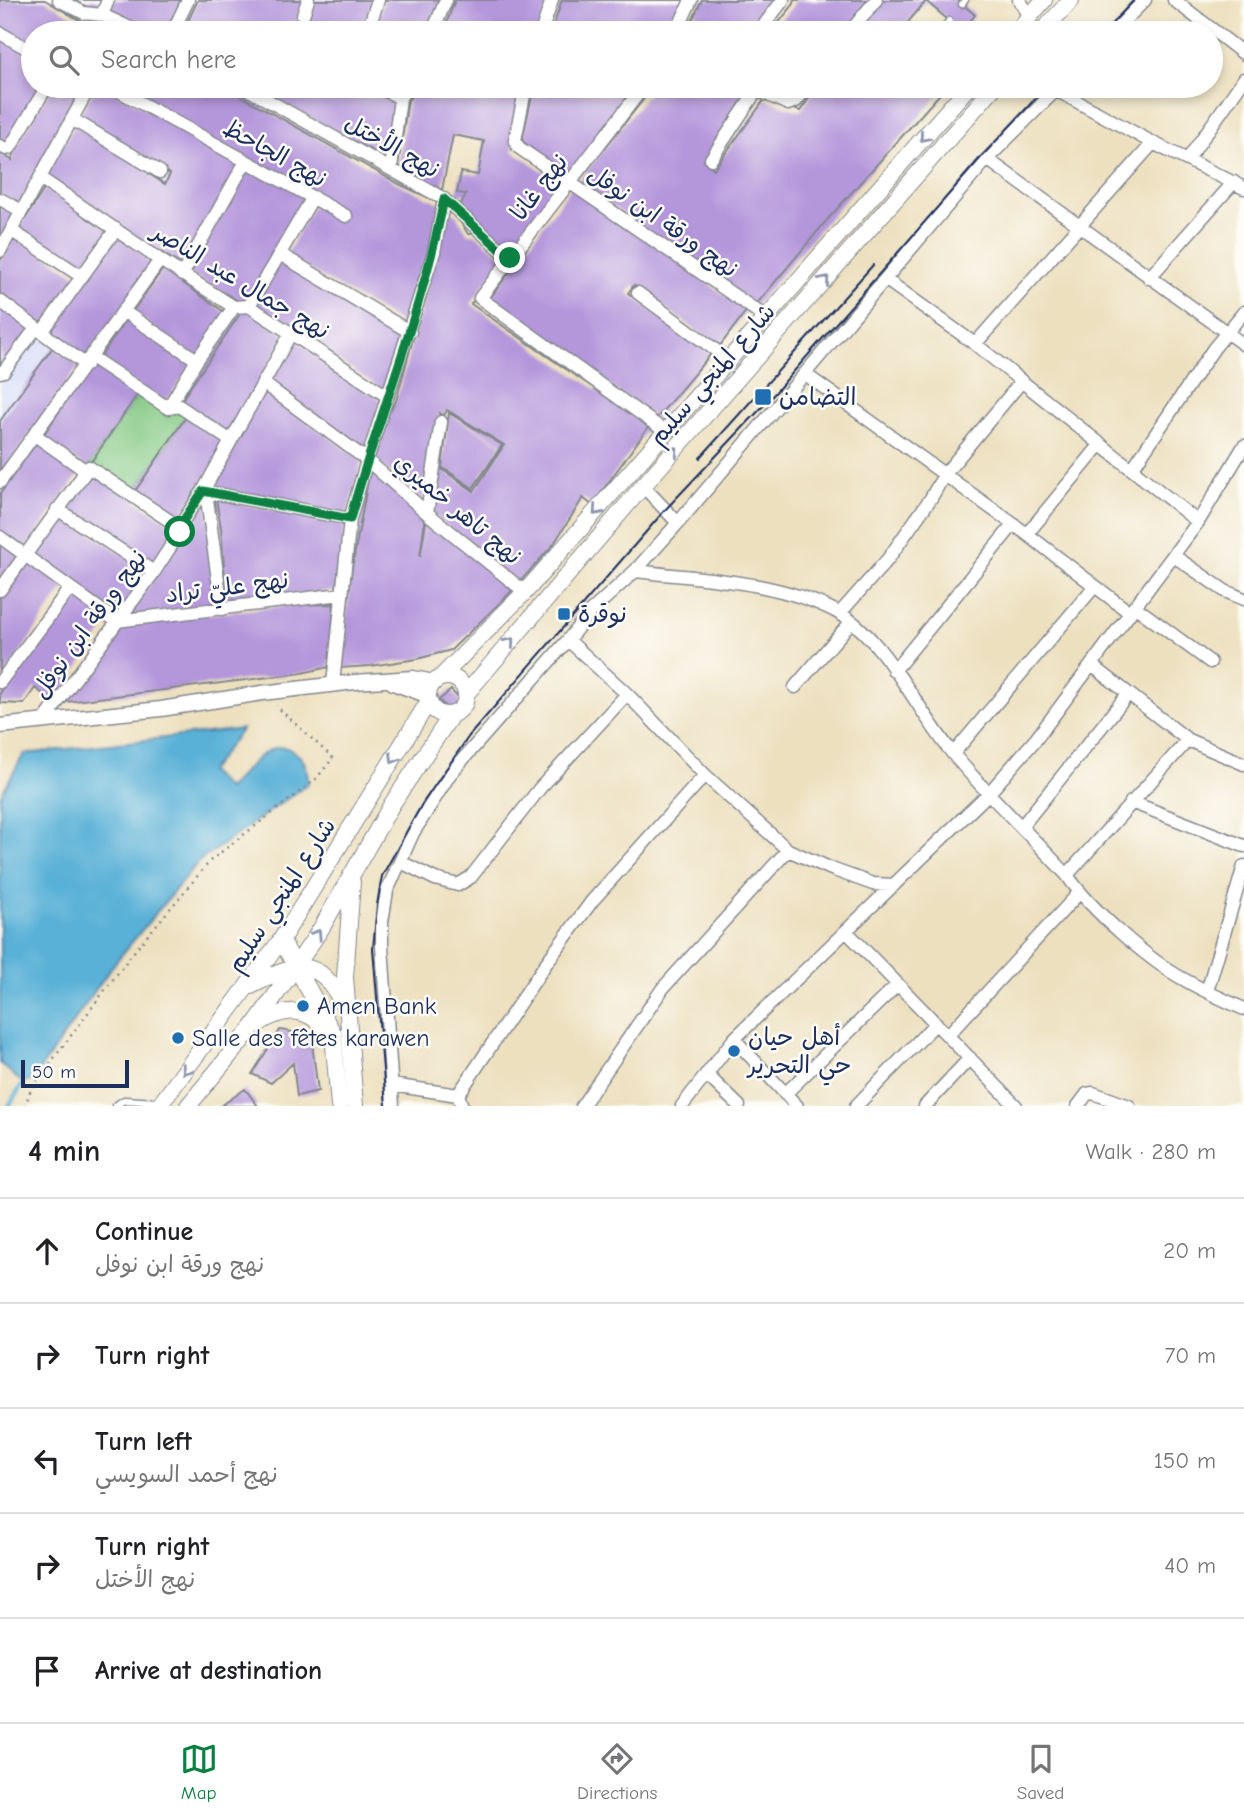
<!DOCTYPE html>
<meta charset="utf-8">
<style>
:root{--surface:#fff;--page:#f2f2f2;--text:#202124;--muted:#757577;--line:#e0e0e0;--accent:#0b8043}
body{margin:0;font-family:"Comic Neue","Playpen Sans Arabic",sans-serif;background:var(--page);color:var(--text)}
.scale{position:absolute;left:21px;bottom:18px;width:108px;box-sizing:border-box;padding-left:7px;border:4px solid #1b2f5e;border-top:0;font-size:19px;line-height:24px;white-space:nowrap;color:#1b2f5e;-webkit-text-stroke:5px #fdfcf7;paint-order:stroke}
.stop{position:absolute;width:21px;height:21px;margin:-16px;border:5px solid #0b8043;border-radius:50%;background:#fff}
.stop.end{background:#0b8043;border-color:#fff;box-shadow:0 2px 7px #0008}
.list{margin:0;padding:0;list-style:none}
h2{display:flex;justify-content:space-between;align-items:center;height:91px;margin:0;padding:0 28px;font-size:30px}
h2 small{font-size:23px;font-weight:400;color:var(--muted)}
.list li{display:grid;grid-template-columns:46px 1fr auto;gap:21px;align-items:center;box-sizing:border-box;height:105px;padding:0 28px;border-top:2px solid var(--line)}
.list b{display:block;font-size:26px;white-space:nowrap}
.list p{margin:0;font-size:23px;white-space:nowrap;color:var(--muted)}
.list em{font-size:23px;font-style:normal;color:var(--muted)}
.icon{flex:none;width:38px;height:38px;fill:none;stroke:currentColor;stroke-width:2;stroke-linecap:round;stroke-linejoin:round}
.map{position:relative;flex:none;width:1244px;height:1106px;overflow:hidden}
.search{position:absolute;background:var(--surface);box-shadow:0 4px 10px #0003;left:21px;right:21px;top:21px;height:77px;display:flex;align-items:center;gap:18px;box-sizing:border-box;padding:0 24px;border-radius:38px;color:var(--muted);font-size:26px}
.sheet{height:616px;background:var(--surface)}
nav{display:flex;justify-content:space-around;align-items:center;box-sizing:border-box;height:98px;border-top:2px solid var(--line);background:var(--surface);font-size:19px;color:var(--muted)}
nav a{display:grid;justify-items:center;gap:4px}
nav .on{color:var(--accent)}
.map>svg:first-child{display:block}
</style>
<div class="map">
<svg width="1244" height="1106" viewBox="0 0 1244 1106">
<rect width="100%" height="100%" fill="#fdfcf7"/>
<filter id="ink" filterUnits="userSpaceOnUse"><feTurbulence type="fractalNoise" baseFrequency=".0143" numOctaves="2"/><feDisplacementMap in="SourceGraphic" scale="14" xChannelSelector="R" yChannelSelector="G"/><feConvolveMatrix kernelMatrix="1 2 1 2 8 2 1 2 1" color-interpolation-filters="sRGB"/></filter>
<filter id="wash" filterUnits="userSpaceOnUse"><feTurbulence type="fractalNoise" baseFrequency=".00686" numOctaves="4" result="noise"/><feDisplacementMap in="SourceGraphic" scale="28" xChannelSelector="R" yChannelSelector="G"/><feGaussianBlur stdDeviation="1.57" result="paint"/><feColorMatrix in="noise" values="0 0 0 0 0 0 0 0 0 0 0 0 0 0 0 0 0 1.4 0 .05"/><feComposite in="paint" operator="in"/></filter>
<g filter="url(#wash)">
<rect width="100%" height="100%" fill="#ede0bf"/>
<!-- built -->
<path fill="#d3d9f9" d="M38,336L79,366L0,475V381L3,382Z"/>
<!-- green -->
<path fill="#84c984" stroke="#507c71" stroke-width="2" d="M139,392L177,408L188,414L133,494L89,465Z"/>
<!-- water -->
<path fill="#5ab1d7" stroke="#3a709a" stroke-width="2" d="M242,729L209,772L227,789C244,775 268,735 293,751C306,759 308,769 308,784L198,862L113,965L32,1081L19,1080L0,1063V796L24,754Z"/>
<g fill="none" stroke-linecap="round" stroke-linejoin="round">
<!-- stream -->
<path stroke="#5ab1d7" stroke-width="4.5" d="M9,1106L25,1080"/>
</g>
<g id="blocks">
<!-- building -->
<path fill="#b496db" d="M0,0H45L84,23L119,31L118,33H33V47L0,28Z
M61,0H103L97,13Z
M114,0H184L168,33H155L109,11Z
M198,0H304L297,18L306,21L313,0H373L363,33H286L269,24L265,33H182Z
M384,0H442L429,33H373Z
M455,0H549L538,33H443Z
M562,0H689L674,33H551Z
M702,0H777L752,33H686Z
M794,0H873L844,33H770L794,4Z
M879,0H958L975,15L962,32L926,1L908,22L922,33H855Z
M0,36L33,57V86H43L5,144L0,142Z
M52,86H87L20,204L0,194V153L12,160L16,148Z
M96,86H102L128,99L242,163L183,266L44,178L75,125L152,169L149,174L165,184L170,174L78,118Z
M117,86H223L401,185L440,203L438,223L408,327L286,256L314,204Z
M248,86H371L396,99L388,159Z
M420,86H522L514,129L513,151L562,184L509,251L468,219L461,204L466,194L457,193L461,172L478,175L484,141L453,135L442,190L398,165L408,100Z
M534,86H642L570,177L522,141Z
M654,86H738L751,94L704,161L714,169L765,99L800,111L818,86H947L828,219L755,306L578,182Z
M761,86H801L790,99Z
M248,165L308,197L246,305L188,273Z
M573,185L746,311L719,347L634,285L628,293L711,354L656,419L489,300Z
M44,189L109,229L80,273L17,232Z
M0,206L16,215L0,244Z
M448,211L455,213L468,234H475L504,257L471,304L649,426L592,505L583,498L553,545L517,585L432,513L440,468L474,491L504,445L447,410L444,416L440,413L422,501L372,457L382,424L396,401Z
M115,234L154,262L86,358L47,331Z
M16,236L77,276L44,326L0,296V261Z
M281,259L407,334L385,391L254,306Z
M163,269L227,314L197,358L132,312Z
M0,304L34,328L5,368L0,365Z
M244,308L285,335L230,438L179,404Z
M128,317L193,362L165,404L99,359Z
M293,338L381,400L364,452L268,381Z
M53,347L79,366L0,475V421Z
M93,361L139,392L87,468L42,437Z
M263,390L362,460L347,514L293,505L210,486Z
M449,413L502,445L473,488L442,467Z
M188,414L228,442L176,523L133,494Z
M39,439L82,470L24,551L0,533V494Z
M90,469L179,530L152,570L63,509Z
M370,469L392,486L425,520L420,557L426,521L482,559L512,591L451,650L417,659L370,666L340,668L352,568Z
M216,499L345,524L336,591L227,601L221,528Z
M201,504L208,506L216,604L127,617L166,561Z
M60,513L150,572L116,618L29,553Z
M0,542L21,557L0,585Z
M25,559L65,587L0,682V595Z
M72,592L111,620L54,702L35,688L24,704L0,703V693Z
M334,604L329,667L302,673L66,702L119,624L294,605Z
M451,690L462,702L451,713L439,700Z
M280,1030L311,1035L318,1091L297,1096L293,1063L271,1083L252,1074Z
M245,1089L258,1106H221Z"/>
</g>
</g>
<g filter="url(#ink)">
<use href="#blocks" fill-opacity="0" stroke="#84888e" stroke-width="2"/>
<g fill="none" stroke-linecap="round" stroke-linejoin="round">
<defs>
<path id="service" d="M962,4L965,0
M947,33L945,26L949,21
M115,1106L124,1100L159,1102"/>
<path id="minor" d="M59,0L84,13L102,15L141,33
M1019,0L1024,7L1033,33
M1174,0L1244,54
M102,15L108,0
M303,15L308,0
M0,33L33,52
M172,33L188,0
M269,33L274,31L279,33
M367,33L378,0
M432,33L446,0
M541,33L552,0
M676,33L691,0
M758,33L783,0
M849,33L876,0
M1112,33L1145,0
M110,86L346,216
M242,86L444,199L510,258
M377,86L400,98
M526,86L515,140L518,147L767,318
M644,86L480,298L666,432
M757,90L788,104L796,101L808,86
M1056,90L1153,143L1244,188
M72,119L160,172
M0,146L6,149L10,148L47,86
M711,159L757,90L749,86
M987,159L1244,345
M1188,159L1244,79
M391,169L400,98L407,86
M40,178L160,260L234,307L249,306L387,396
M0,199L22,211
M12,231L81,276
M0,251L90,86
M280,254L410,332
M182,275L246,161
M1149,278L1234,182
M885,279L975,344L1198,522
M638,293L729,360
M0,301L86,365
M249,306L313,197
M123,311L197,360
M42,332L116,229
M975,344L1153,143
M91,357L168,408L179,406L231,441
M0,372L4,371L36,328
M805,374L1027,534L1129,612
M263,383L367,460L427,513L525,592
M168,408L197,360L234,307
M35,435L86,471
M1132,469L1214,348L1244,312
M0,482L160,260
M643,486L678,523L635,571L588,614L568,640L627,694L705,775L788,850L834,870L873,884L894,885
M203,491L350,519
M206,492L222,609
M57,509L154,572
M427,513L441,422
M678,523L987,159L1060,86
M1027,534L1101,444
M0,537L116,621L342,594
M1174,556L1225,591L1244,599
M635,571C702,579 776,580 837,612C884,636 919,714 954,755C989,797 1030,834 1067,875C1090,909 1148,960 1185,980C1204,991 1224,1000 1244,1009
M0,590L89,467L179,527
M1134,606L1210,662
M840,613L888,559L931,498L944,475L1021,382
M1093,666L1188,740L1244,764
M894,671L1013,525
M0,682L70,588
M333,684L350,519L367,460L434,252L444,199
M795,687L851,622
M43,722L154,572L180,532L179,527L203,491L291,333
M953,754L1094,587
M1131,802L1244,846
M1022,826L1128,694
M401,862L435,879L458,885L471,877L540,788L627,694
M1067,875L1188,740
M846,931L1016,1106
M1207,991L1244,866
M948,1035L1079,893
M734,1039L797,1106
M706,1074L739,1106
M392,1085L458,1095
M785,1094L897,985
M393,1106L382,946V922L387,891L413,833L450,774L568,640
M462,1106L458,1095L547,962L592,901L705,775
M582,1106L663,988L788,850
M682,1106L734,1039L989,793L1036,739L1198,522L1244,446
M856,1106L936,1023
M925,1106L970,1058
M1078,1106L1087,1094L1093,1093L1129,1106"/>
<path id="tertiary" d="M393,683L429,696
M0,726L161,709L262,693L355,682L413,678L434,682"/>
<path id="secondary" d="M1015,33L1044,0
M1041,33L1071,0
M428 696a19 19 0 1 1 38 0a19 19 0 1 1-38 0Z
M439,679L525,592L969,86
M466,694L643,486L995,86
M352,882L345,977L355,1106
M281,940L333,1033L339,1106
M251,986C294,964 319,953 343,1005
M258,1024C282,1008 308,1005 326,1031
M159,1106L281,940L429,701
M188,1106L253,1027L296,966L322,927L392,804L452,714"/>
</defs>
<!-- service casing -->
<use href="#service" stroke="#84888e" stroke-width="9"/>
<!-- minor casing -->
<use href="#minor" stroke="#84888e" stroke-width="15"/>
<!-- tertiary casing -->
<use href="#tertiary" stroke="#84888e" stroke-width="17"/>
<!-- secondary casing -->
<use href="#secondary" stroke="#84888e" stroke-width="18"/>
<!-- path -->
<path stroke="#84888e" stroke-width="2.5" stroke-dasharray="2 5" stroke-linecap="butt" d="M25,1106L31,1089L132,954L211,860L316,779L333,758L276,706"/>
<!-- service -->
<use href="#service" stroke="#fff" stroke-width="6"/>
<!-- minor -->
<use href="#minor" stroke="#fff" stroke-width="12"/>
<!-- tertiary -->
<use href="#tertiary" stroke="#fff" stroke-width="14"/>
<!-- secondary -->
<use href="#secondary" stroke="#fff" stroke-width="16"/>
<!-- tram -->
<path stroke="#1b2f5e" stroke-width="2" d="M1103,33L1134,0
M700,458L873,265
M386,1106L373,949L377,905L382,876L422,804L469,736L665,510L767,402L985,153L1047,86"/>
</g>
<!-- one-way arrows -->
<defs><path id="oneway-chevron" d="M-2-3.5L2.5 0L-2 3.5" fill="none" stroke-width="1.6" stroke-linecap="round" stroke-linejoin="round" transform="scale(1.75)"/></defs>
<g stroke="#8d97ae">
<use href="#oneway-chevron" transform="translate(924 137) rotate(131)"/>
<use href="#oneway-chevron" transform="translate(825 280) rotate(-49)"/>
<use href="#oneway-chevron" transform="translate(674 451) rotate(-49)"/>
<use href="#oneway-chevron" transform="translate(597 511) rotate(132)"/>
<use href="#oneway-chevron" transform="translate(510 642) rotate(-49)"/>
<use href="#oneway-chevron" transform="translate(394 759) rotate(121)"/>
<use href="#oneway-chevron" transform="translate(317 934) rotate(-57)"/>
<use href="#oneway-chevron" transform="translate(186 1070) rotate(127)"/>
</g>
</g>
<g fill="none" stroke-linecap="round" stroke-linejoin="round" filter="url(#ink)">
<!-- route -->
<path stroke="#0b8043" stroke-width="9" d="M180,532L179,527L203,491L350,519C380,412 423,308 444,199L510,258"/>
</g>
<!-- markers -->
<g fill="#1f6fb2" stroke="#fdfcf7" stroke-width="2.5">
<rect x="754" y="388" width="18" height="18" rx="3.5"/>
<rect x="557" y="607" width="14" height="14" rx="3.5"/>
<circle cx="303" cy="1006" r="7"/>
<circle cx="178" cy="1038" r="7"/>
<circle cx="734" cy="1051" r="7"/>
</g>
<g text-anchor="middle" stroke-width="5" stroke-linejoin="round" paint-order="stroke">
<!-- street labels -->
<g font-size="24" fill="#1b2f5e" stroke="#fdfcf7">
<text transform="translate(392 146) rotate(29)" y="8">نهج الأختل</text>
<text transform="translate(275 153) rotate(29)" y="8">نهج الجاحظ</text>
<text transform="translate(539 187) rotate(-52)" y="8">نهج غانا</text>
<text transform="translate(663 221) rotate(35)" y="8">نهج ورقة ابن نوفل</text>
<text transform="translate(241 281) rotate(31)" y="8">نهج جمال عبد الناصر</text>
<text transform="translate(712 374) rotate(-49)" y="8">شارع المنجي سليم</text>
<text transform="translate(458 509) rotate(40)" y="8">نهج تاهر خميري</text>
<text transform="translate(227 587) rotate(-7)" y="8">نهج عليّ تراد</text>
<text transform="translate(89 624) rotate(-54)" y="8">نهج ورقة ابن نوفل</text>
<text transform="translate(281 895) rotate(-57)" y="8">شارع المنجي سليم</text>
</g>
<!-- poi labels -->
<g font-size="24" fill="#1b2f5e" stroke="#fdfcf7" text-anchor="start">
<text x="779" y="405">التضامن</text>
<text x="578" y="622">نوقرة</text>
<text x="317" y="1014">Amen Bank</text>
<text x="748" y="1045">أهل حيان<tspan x="748" dy="28">حي التحرير</tspan></text>
<text x="192" y="1046">Salle des fêtes karawen</text>
</g>
</g>
</svg>
<div class="scale">50 m</div>
<div class="stop" style="left:180px;top:532px"></div>
<div class="stop end" style="left:510px;top:258px"></div>
<div class="search"><svg class="icon" aria-label="search" viewBox="0 0 24 24"><circle cx="10" cy="10" r="6"/><path d="M15 15l6 6"/></svg>Search here</div>
</div>
<section class="sheet">
<h2>4 min<small>Walk · 280 m</small></h2>
<ul class="list">
<li><svg class="icon" aria-label="ahead" viewBox="0 0 24 24"><path d="M12 20V5M6 11l6-6 6 6"/></svg><div><b>Continue</b><p>نهج ورقة ابن نوفل</p></div><em>20 m</em></li>
<li><svg class="icon" aria-label="right" viewBox="0 0 24 24"><path d="M7 20v-9h11M14 6l5 5-5 5"/></svg><div><b>Turn right</b></div><em>70 m</em></li>
<li><svg class="icon" aria-label="left" viewBox="0 0 24 24"><path d="M17 20v-9H6M10 6l-5 5 5 5"/></svg><div><b>Turn left</b><p>نهج أحمد السويسي</p></div><em>150 m</em></li>
<li><svg class="icon" aria-label="right" viewBox="0 0 24 24"><path d="M7 20v-9h11M14 6l5 5-5 5"/></svg><div><b>Turn right</b><p>نهج الأختل</p></div><em>40 m</em></li>
<li><svg class="icon" aria-label="arrive" viewBox="0 0 24 24"><path d="M6 21V4h12l-3 4 3 4H6"/></svg><div><b>Arrive at destination</b></div></li>
</ul>
</section>
<nav>
<a class="on"><svg class="icon" aria-label="map" viewBox="0 0 24 24"><path d="M3 6l6-2 6 2 6-2v14l-6 2-6-2-6 2zM9 4v14M15 6v14"/></svg>Map</a>
<a><svg class="icon" aria-label="directions" viewBox="0 0 24 24"><path d="M12 3l9 9-9 9-9-9zM9 14v-3h6M13 9l2 2-2 2"/></svg>Directions</a>
<a><svg class="icon" aria-label="saved" viewBox="0 0 24 24"><path d="M7 4h10v16l-5-4-5 4z"/></svg>Saved</a>
</nav>
